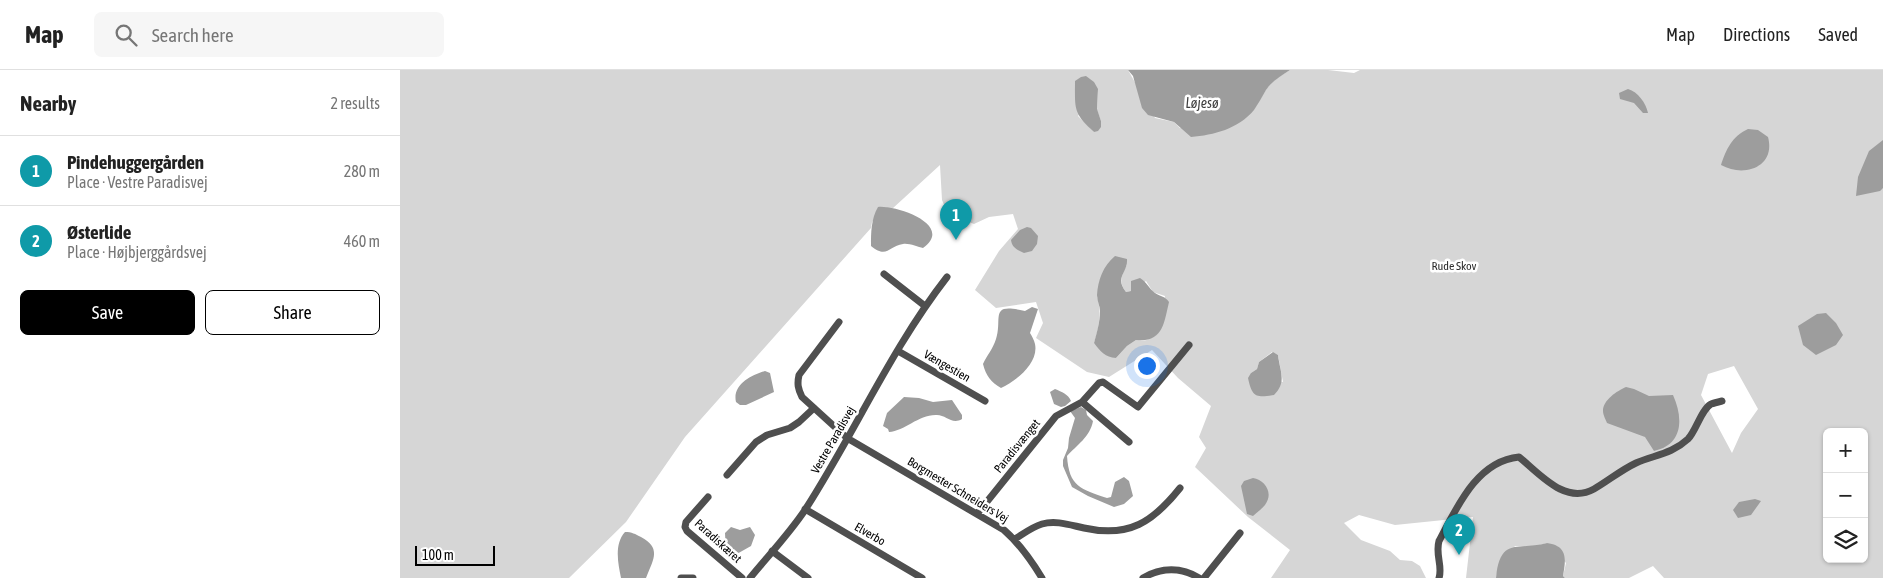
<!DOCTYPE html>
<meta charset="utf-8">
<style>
:root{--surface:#fff;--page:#f6f6f6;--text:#222;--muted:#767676;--line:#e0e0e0;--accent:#000}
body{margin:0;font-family:"Asap Condensed",sans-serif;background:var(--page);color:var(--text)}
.controls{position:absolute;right:15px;bottom:15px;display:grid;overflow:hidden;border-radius:8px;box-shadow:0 1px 4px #0004}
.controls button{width:45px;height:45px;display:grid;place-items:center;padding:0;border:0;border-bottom:1px solid var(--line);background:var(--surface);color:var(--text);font:25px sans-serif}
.scale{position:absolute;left:15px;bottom:12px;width:80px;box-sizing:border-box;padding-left:5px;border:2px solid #000;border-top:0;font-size:14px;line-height:18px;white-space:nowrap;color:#000;-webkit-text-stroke:4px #fff;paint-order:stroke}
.you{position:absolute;left:746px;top:295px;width:18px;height:18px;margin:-12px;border:4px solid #fff;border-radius:50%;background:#1a73e8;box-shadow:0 0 0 8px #1a73e833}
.badge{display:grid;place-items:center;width:32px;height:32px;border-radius:50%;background:var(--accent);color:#fff;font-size:16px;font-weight:700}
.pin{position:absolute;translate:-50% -41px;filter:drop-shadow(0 1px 2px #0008)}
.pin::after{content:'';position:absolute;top:26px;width:18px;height:15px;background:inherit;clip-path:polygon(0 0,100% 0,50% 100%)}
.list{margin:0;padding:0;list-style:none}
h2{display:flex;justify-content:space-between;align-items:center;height:65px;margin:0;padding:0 20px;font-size:21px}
h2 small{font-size:16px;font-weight:400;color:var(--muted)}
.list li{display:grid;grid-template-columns:32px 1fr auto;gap:15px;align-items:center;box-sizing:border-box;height:70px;padding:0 20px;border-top:1px solid var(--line)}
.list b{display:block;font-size:19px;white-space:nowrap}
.list p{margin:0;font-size:16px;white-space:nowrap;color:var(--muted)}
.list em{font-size:16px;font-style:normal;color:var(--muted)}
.actions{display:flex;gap:10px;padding:15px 20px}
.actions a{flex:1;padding:11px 0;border:1px solid var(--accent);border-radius:8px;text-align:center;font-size:18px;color:var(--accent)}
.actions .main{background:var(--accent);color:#fff}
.icon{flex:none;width:28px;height:28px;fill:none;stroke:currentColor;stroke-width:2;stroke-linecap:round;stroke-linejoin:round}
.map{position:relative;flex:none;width:1483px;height:508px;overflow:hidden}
header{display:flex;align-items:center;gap:30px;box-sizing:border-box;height:70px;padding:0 25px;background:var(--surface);border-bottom:1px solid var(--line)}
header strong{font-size:24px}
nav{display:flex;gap:28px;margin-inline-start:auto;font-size:18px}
.search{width:350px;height:45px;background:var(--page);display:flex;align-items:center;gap:12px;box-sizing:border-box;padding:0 18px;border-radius:8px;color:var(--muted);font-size:19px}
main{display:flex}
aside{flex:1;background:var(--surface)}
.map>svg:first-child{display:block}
</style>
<header>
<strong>Map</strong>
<div class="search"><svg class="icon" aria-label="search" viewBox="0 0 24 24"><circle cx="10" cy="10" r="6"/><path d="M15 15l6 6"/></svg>Search here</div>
<nav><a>Map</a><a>Directions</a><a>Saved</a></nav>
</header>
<main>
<aside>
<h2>Nearby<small>2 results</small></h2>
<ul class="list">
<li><span class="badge" style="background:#0f9aa8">1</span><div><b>Pindehuggergården</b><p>Place · Vestre Paradisvej</p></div><em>280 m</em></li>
<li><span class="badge" style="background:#0f9aa8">2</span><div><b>Østerlide</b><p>Place · Højbjerggårdsvej</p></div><em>460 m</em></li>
</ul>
<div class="actions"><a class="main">Save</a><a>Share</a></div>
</aside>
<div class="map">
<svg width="1483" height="508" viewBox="0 0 1483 508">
<rect width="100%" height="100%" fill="#fff"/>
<!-- green -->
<path fill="#d6d6d6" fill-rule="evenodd" d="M0,0H728L755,48L774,52L780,58L854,39L867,18L877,8L890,0H928L954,3L960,0H1483V508H1264L1253,496L1229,508H1165L1163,506L1166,493L1147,473L1133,477L1115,476L1097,501L1096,508H1066L1073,447L995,455L959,445L944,453L961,470L990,481L1000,490L1012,491L1020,496L1026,508H871L890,480L848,447L795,397L806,378L799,367L811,336L778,308L752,280L709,307L687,302L636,268L643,253L636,232L596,238L575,220L599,181L618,159L613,144L589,147L574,154L548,144L542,130L540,95L492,139L485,137L472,152L471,158L285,367L226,452L169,508H0ZM698,19L697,40L701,51L694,62L678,46ZM727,194C722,205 718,212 726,222L731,221L746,211L753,222L765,226C762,248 766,274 736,270L727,276L716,288L694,273C699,257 702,243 697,227ZM872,282L878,285L883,312L851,303L857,299L859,292ZM1334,296L1358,339L1341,363L1332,383L1301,325L1308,304ZM1427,362H1464V489H1427Z"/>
<!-- water -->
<path fill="#9d9d9d" d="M728,0H890C881,6 872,11 866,20C862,27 858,34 854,40C838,59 814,65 791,67L774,52L748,45L742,38L733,6Z
M686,6L694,12L698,19L697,39L701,51V57L698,61L694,62C673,43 675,39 675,11L681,7Z
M1228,19C1238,22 1246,33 1248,43H1243L1234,33L1220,29L1219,23Z
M1348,59L1358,60L1368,67C1376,97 1344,108 1321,95C1326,80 1332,66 1348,59Z
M1483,70V118L1480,121L1456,126L1458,107L1469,81Z
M478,137C496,135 555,155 523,178C518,177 509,173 503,174C489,176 487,189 471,176C471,163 471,149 478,137Z
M627,157L631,158L638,166L637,174L632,181L624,183C618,180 612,178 611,170L620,160Z
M715,186L727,189C728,203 714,207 726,222L731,221V211L740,208C747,212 749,219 755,223C761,227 765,226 769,232C764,253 763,273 736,270L727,276L716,288C705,287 701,282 694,273C697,262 700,252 700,241C700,236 697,231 697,225C698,210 703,196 715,186Z
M632,237L638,239L630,263C632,266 634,270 635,274C639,293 616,311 601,318C591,312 586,306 583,294C587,285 593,279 596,269C603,248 588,232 625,241Z
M1426,243L1436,253L1443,265L1436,275L1416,285L1403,275L1398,256L1417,244Z
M873,282L878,285C880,302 887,312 874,325C856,328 852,327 848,308L851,303L857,299L859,292Z
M365,301L370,303L374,322L346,335H340L336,332C332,315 351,305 365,301Z
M1226,317L1234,319L1249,326L1273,325C1283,347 1284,375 1254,381L1245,367L1207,353C1206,350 1203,345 1203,341C1203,330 1217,321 1226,317Z
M655,319C662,322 668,324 671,331L665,336L661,337L654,334L650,322Z
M504,327L519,328L533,332L552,330L562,345V349C552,355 546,345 537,345C519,344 505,361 489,362L488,359L483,356L487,343Z
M681,337L686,340L687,345L693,351C690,367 677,375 667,386C669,417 681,419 707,428L711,427L715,412L724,407L729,411L733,426L724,434L714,437L688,426L672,417L663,396V390L668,378L669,368L675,348L670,341Z
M853,408C865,410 874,423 865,435C862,439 857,442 853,446L847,444L841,416L844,411Z
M1355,429L1361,431L1351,445L1338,448L1333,440L1339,432Z
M331,457L340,460L350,457L355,465L351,476L335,485L326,483L325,463Z
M225,462C232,462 235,464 241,467C262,478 253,490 246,508H221C218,493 214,474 225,462Z
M1147,473C1168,476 1166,489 1163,506L1165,508H1096C1100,466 1118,481 1147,473Z"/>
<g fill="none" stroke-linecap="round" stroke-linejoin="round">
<!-- minor -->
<path stroke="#4f4f4f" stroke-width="7" d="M484,204L525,236
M439,252L399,305C397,314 398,319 402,327L447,368L604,460C620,474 631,490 642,508
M498,281L585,331
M682,332L729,372
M327,405L356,372L367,365L390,358L399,352L414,338
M308,427L286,452L285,457L287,461L342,508
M405,439L522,508
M577,444L656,346L682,332L699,313L703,312L738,337L789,275
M615,469C623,464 632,457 642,454C656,450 670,455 684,458C729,468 753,452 780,418
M372,481L408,508
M281,508H293
M350,508C368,486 389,464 405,440C454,364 491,279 547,207
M743,508C761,497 782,497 799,508
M804,508L840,463
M1039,508C1043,496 1035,485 1039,471C1057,437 1077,391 1119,387C1140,404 1165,435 1194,419C1208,411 1221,400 1236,393C1254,385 1272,384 1288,369C1296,361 1301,340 1311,334C1314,333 1318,332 1322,331"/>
</g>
<g text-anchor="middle" stroke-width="5" stroke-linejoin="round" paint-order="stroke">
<!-- park labels -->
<g font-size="12" fill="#2d2d2d" stroke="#fff">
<text x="1054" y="200">Rude Skov</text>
</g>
<!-- street labels -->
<g font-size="12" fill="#000" stroke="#fff">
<text transform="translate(547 296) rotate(30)" y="4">Vængestien</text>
<text transform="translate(433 370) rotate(-60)" y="4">Vestre Paradisvej</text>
<text transform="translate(617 376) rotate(-51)" y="4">Paradisvænget</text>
<text transform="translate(558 420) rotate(31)" y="4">Borgmester Schneiders Vej</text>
<text transform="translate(470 464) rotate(30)" y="4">Elverbo</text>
<text transform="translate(318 471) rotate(42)" y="4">Paradiskæret</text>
</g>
<!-- water labels -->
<g font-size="14" font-style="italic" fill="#3e3e3e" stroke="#fff">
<text x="802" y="38">Løjesø</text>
</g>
</g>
</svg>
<div class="controls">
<button>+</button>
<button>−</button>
<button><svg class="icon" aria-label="layers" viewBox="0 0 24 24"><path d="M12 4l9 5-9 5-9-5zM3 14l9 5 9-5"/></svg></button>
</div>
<div class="scale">100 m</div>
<div class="you"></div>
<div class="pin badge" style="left:556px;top:170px;background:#0f9aa8">1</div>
<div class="pin badge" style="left:1059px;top:485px;background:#0f9aa8">2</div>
</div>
</main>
